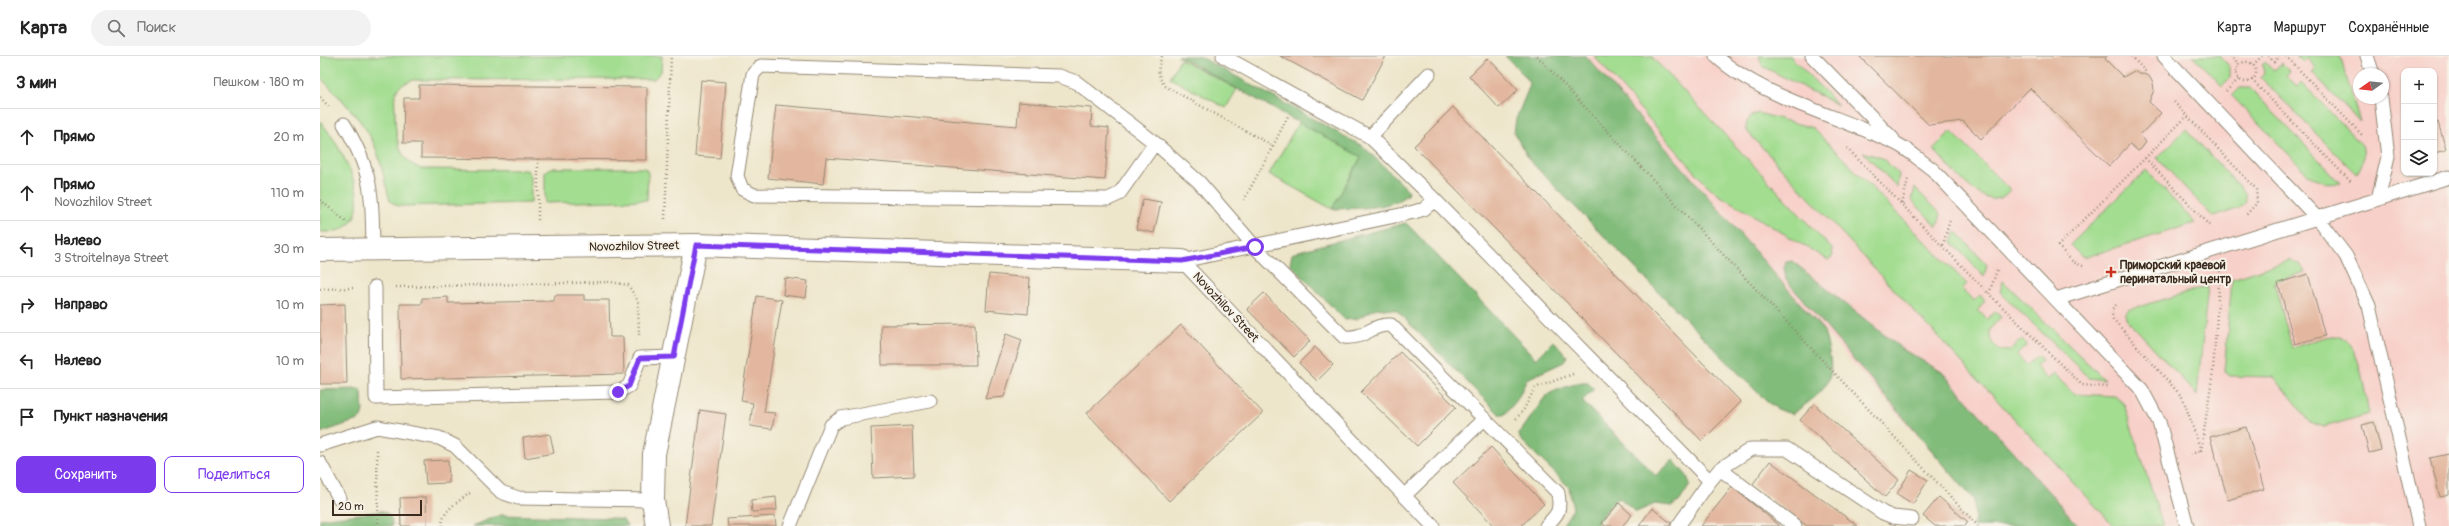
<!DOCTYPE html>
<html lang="ru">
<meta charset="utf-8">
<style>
:root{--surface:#fff;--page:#f2f2f2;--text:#222;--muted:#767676;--line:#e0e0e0;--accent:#7c3aed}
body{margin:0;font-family:Pangolin,sans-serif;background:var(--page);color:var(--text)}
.controls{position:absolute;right:12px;top:12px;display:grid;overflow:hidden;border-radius:8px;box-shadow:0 1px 3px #0004}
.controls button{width:36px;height:36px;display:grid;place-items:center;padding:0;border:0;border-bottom:1px solid var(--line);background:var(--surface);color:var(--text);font:20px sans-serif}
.compass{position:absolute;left:2033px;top:12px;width:36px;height:36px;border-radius:50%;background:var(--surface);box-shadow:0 1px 3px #0004;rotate:255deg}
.scale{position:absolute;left:12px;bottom:10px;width:90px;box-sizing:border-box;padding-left:4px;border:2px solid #3b2a1e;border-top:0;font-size:11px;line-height:14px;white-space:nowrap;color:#3b2a1e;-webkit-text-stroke:3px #f7f3e8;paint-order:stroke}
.stop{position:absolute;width:12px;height:12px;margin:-9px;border:3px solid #7c3aed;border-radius:50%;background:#fff}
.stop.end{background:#7c3aed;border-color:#fff;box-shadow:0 1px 4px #0008}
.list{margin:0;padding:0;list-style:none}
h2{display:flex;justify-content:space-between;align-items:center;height:52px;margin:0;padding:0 16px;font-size:17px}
h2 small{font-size:13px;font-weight:400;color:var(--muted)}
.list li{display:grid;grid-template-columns:26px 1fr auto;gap:12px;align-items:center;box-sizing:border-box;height:56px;padding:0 16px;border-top:1px solid var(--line)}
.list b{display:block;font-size:15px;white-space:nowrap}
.list p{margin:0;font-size:13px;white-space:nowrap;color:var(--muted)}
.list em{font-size:13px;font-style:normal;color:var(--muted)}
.actions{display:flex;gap:8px;padding:12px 16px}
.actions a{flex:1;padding:9px 0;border:1px solid var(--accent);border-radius:8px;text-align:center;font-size:14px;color:var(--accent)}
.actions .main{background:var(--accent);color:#fff}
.icon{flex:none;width:22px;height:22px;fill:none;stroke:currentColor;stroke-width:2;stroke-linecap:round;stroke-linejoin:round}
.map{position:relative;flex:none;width:2129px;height:470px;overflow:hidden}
header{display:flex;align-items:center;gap:24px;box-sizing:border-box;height:56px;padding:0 20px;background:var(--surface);border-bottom:1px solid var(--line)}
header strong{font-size:19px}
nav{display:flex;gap:22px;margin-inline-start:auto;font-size:14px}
.search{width:280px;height:36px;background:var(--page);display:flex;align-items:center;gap:10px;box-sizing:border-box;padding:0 14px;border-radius:22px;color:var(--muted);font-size:15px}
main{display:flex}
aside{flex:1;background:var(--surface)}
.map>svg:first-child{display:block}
</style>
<header>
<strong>Карта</strong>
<div class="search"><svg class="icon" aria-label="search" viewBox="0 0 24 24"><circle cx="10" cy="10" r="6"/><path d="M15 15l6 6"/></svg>Поиск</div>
<nav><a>Карта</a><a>Маршрут</a><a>Сохранённые</a></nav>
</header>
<main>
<aside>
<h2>3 мин<small>Пешком · 180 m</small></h2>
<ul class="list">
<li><svg class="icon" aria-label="ahead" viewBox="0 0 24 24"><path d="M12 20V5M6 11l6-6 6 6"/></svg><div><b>Прямо</b></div><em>20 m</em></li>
<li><svg class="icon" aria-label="ahead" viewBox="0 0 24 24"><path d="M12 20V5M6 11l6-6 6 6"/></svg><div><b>Прямо</b><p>Novozhilov Street</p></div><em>110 m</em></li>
<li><svg class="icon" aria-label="left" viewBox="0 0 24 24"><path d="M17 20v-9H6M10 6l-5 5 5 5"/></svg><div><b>Налево</b><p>3 Stroitelnaya Street</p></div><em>30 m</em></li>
<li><svg class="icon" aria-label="right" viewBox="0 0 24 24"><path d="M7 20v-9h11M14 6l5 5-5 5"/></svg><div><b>Направо</b></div><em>10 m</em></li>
<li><svg class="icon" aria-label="left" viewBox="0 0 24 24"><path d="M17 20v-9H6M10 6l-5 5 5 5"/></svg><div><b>Налево</b></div><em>10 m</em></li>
<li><svg class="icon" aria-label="arrive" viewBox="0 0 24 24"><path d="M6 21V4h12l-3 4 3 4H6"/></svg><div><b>Пункт назначения</b></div></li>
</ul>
<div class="actions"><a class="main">Сохранить</a><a>Поделиться</a></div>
</aside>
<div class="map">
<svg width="2129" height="470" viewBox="0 0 2129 470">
<rect width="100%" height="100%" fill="#f7f3e8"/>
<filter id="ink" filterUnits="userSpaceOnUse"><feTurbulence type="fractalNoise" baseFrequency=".025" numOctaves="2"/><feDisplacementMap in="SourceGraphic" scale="8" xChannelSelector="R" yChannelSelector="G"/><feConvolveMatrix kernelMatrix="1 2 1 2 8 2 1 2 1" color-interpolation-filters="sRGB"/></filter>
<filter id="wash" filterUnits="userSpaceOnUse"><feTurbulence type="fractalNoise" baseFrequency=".012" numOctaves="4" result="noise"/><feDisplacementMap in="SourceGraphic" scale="16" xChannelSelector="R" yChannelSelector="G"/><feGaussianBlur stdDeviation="0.9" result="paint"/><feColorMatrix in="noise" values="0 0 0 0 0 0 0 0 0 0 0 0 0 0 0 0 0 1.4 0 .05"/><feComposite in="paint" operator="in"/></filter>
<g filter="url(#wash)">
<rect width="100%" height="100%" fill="#eee6cb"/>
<!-- built -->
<path fill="#f7d0c9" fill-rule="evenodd" d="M1266,0H2129V90L2126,94L2129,104V470H1678L1504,275ZM2084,15H2114V117H2084ZM2039,18H2063V42H2039Z"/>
<!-- green -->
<path fill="#a2dd90" stroke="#6e8457" d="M0,0H342L341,16L334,23L93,24C85,27 77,30 75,39C74,44 75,50 75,54C75,77 77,106 102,113L207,114L211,120V147L78,150L70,145C64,124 61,100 50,80C37,58 18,40 0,21Z
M1274,0H1331L1512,193L1513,200L1508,204L1399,139L1385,127Z
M1439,0H1470L1518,49L1442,10Z
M1873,0H1900L1910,11V22L1902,30Z
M1976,0H2020L2040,66L1992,16L1996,12L1987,2L1983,6Z
M860,3L917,33L906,52L850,22Z
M1945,6L1954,14L1962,7L1970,15L1966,20L1977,30L1981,26L2042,89C2045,99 2043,110 2036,118L1941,22L1944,16L1942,9Z
M1920,32H1930L2021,127C2008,129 2001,126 1989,119L1912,40Z
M1438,57L1493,72L1647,228L1642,233L1654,245L1660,239L1665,245L1658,254L1667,263L1675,256L1681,261L1670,273C1669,286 1674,295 1689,295L1702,283L1707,289L1697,299L1707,309L1717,300L1722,305L1716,311L1728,323L1734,318L1754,338L1795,340L1804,348L1843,470H1794L1426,74C1426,65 1429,60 1438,57Z
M0,65C17,84 56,149 27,170C19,176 9,176 0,176Z
M979,66L1041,101L1012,153L949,118Z
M1866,73L1926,138V146L1920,152L1893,161L1837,102Z
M1631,75L1690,134C1685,139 1680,144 1672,143C1653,141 1626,106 1613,93Z
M1543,96L1562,102L1579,118L1577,131Z
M231,112H325L328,117L327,144L225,147V116Z
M1826,114L1875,167L1766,201L1760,199L1750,189Z
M1595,132L1621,158L1617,171L1592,144Z
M1636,175L1667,209L1664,221L1632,186Z
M1970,204L1980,208L1985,216L1954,226L1972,291C1986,289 2001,280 2014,280C2041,279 2044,338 2049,358L2004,371L1990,366L1954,321L1910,320L1904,316L1912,223Z
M1683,225L1785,324L1769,322L1680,236Z
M1888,230L1877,339L1806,262L1805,258L1808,254Z"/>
<!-- forest -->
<path fill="#81bc7a" stroke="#5e734c" d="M858,0H879L1044,91L1088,134L1087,139C1067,154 1036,152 1012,153L1041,101Z
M1185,0H1266L1504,275C1517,324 1514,329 1472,358L1459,354L1446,345L1210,105L1194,77L1196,63L1210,29L1204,19Z
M1086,167L1216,303L1234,285L1247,300L1244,306L1207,323L1197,344L1184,359L1179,358L1076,254L1056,252L1037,263L1025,264L970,208L972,198L979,195Z
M1472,205L1582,293L1622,316L1759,470H1653L1655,463L1654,444L1466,224L1464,211L1466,206Z
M1258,327H1268L1274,333L1262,345L1336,420L1353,404L1367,420L1370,429L1359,446L1352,450L1335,448L1316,456L1300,442L1295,444L1277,466L1278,470H1242L1253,453L1249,431L1200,383L1199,378L1225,341L1234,335Z
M39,333L42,336L43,360L38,364L0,377V334Z
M62,455C70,458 72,462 72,470H0V463Z
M180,459L293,462L303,464L307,470H153Z"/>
<g id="blocks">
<!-- building -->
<path fill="#e3b79f" d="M960,0H1066L1042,44Z
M1539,0H1787L1785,3L1803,21L1814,15L1829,20L1833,27L1834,34L1829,46L1841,57L1820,79L1826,86L1821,93L1818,95L1810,88L1789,110L1710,32L1661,83L1643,65L1609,69Z
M1168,2L1198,34L1179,52L1149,20Z
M381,24L406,26L400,102L375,100Z
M99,29L327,31V104L101,102V87H83L84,42H99Z
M699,46L772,52L771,70L789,72L785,124L506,102L503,128L448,122L456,49L697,70Z
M1133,51L1421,346L1382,385L1094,90Z
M2118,66L2126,94L2114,97V67Z
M823,143L841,146L834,177L816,173Z
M669,218L710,222L708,258L666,254Z
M1988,218L2005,280L1975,288L1958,227Z
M465,222L488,225L486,242L463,239Z
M944,237L990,285L974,301L927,253Z
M235,239H264V244H289L290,281H303L304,318L81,323L80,248H102V242H115L128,241V247L234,245Z
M437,240L462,244L444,356L455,357L452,373L430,370L433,347L421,345Z
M25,248L27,328H0V249Z
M655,268L656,309H562L561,269Z
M861,269L943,357L849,445L767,357Z
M686,278L702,284L684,341L665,343Z
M995,291L1013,309L997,325L979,307Z
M1080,296L1136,351L1097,390L1041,336Z
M1494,348L1579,424L1565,441L1480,364Z
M380,354L406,358L391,470H365Z
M2054,366L2061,394L2049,397L2042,369Z
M592,370L594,420L553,422L551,372Z
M1926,371L1944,433L1908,444L1890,381Z
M230,378L234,397L205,402L203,382Z
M1171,391L1224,448L1201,470H1174L1133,427Z
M2129,398V439L2120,441L2110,402Z
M128,404L129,427L106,428L104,405Z
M1450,405L1538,470H1487L1432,429Z
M1591,414L1608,424L1593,448L1577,438Z
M1412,431L1460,470H1381Z
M106,441L107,470H81L80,442Z
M456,441L457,454L432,456L431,444Z
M1619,441L1648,466L1645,470H1615L1603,460Z
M1299,447L1312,459L1302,470H1285L1282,467Z
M1332,452L1351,467L1349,470H1319Z
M455,460L456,470H408L407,463Z"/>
</g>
</g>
<g filter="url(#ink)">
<use href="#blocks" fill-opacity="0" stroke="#948874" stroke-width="1"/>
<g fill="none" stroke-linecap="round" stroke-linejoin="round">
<defs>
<path id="lane" d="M1396,0C1440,41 1522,61 1577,88C1589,94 1601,105 1612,113L1822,334L1839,366L1867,470
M1492,0L1573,83
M1844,0L1997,162L2026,200L2049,250L2099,470
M2047,0L2053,18
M24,68C53,116 52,139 53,193
M1050,81L1109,18
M835,87L799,138L788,143L434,139L422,133L417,120L433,18L441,10L739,20L756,26L835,87L879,126L935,191L1024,281C1047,283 1050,268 1071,269L1238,437C1241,455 1238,458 1226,470
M2058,143L2068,101L2061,42
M1115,144L1390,425L1358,470
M862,205L1094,156L1104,153L1115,144L1050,81L903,0
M862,205L1113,470
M55,231L56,342L298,336L309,330L320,302L354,301
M1736,243L2129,121
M0,389L57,371L119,382L135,390L181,436L198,442L333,444
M0,407L19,442
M1400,413L1475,470
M1390,425L1400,413L1431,393H1467L1563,457L1573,461L1592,463
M1084,440L1164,363
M470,470L511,369L521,362L610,345"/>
<path id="street" d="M0,194L376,189L862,205
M337,470L333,444L334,398L376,189"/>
</defs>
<!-- lane casing -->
<use href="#lane" stroke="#948874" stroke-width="15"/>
<!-- street casing -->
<use href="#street" stroke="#948874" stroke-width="24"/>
<!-- path -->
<path stroke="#948874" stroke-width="2.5" stroke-dasharray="1 3" stroke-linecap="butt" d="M842,0C837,13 837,19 845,30L953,90L924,144
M1217,0L1658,470
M1811,0L1827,17
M1910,0L1919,9
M1948,0L1954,6L1959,0
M1966,0L2042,79
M1916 16a10 10 0 1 1 20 0a10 10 0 1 1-20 0Z
M1933,9L1942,0
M1932,24L2032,127
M1906,35L1919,23
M0,41L9,51
M1854,46L1936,133L1937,147L1926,159
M953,90L968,60
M1527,92L1669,238
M1825,102L1890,170
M218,103V165
M0,144L28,167
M1582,148L1588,123
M345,163L351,0
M1623,189L1630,163
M1763,210L1753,206L1738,190L1867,60
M1677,214L1669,238L1762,329L1788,331
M76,231L291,226L308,229L318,245L319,279
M0,233L33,232
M1796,249L1791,254L1793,263L1863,342L1881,395L1871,398
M1196,363L1204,353L1215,332L1253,318
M57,394L58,470
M1881,395L1893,315L1900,215
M122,470C122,454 138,446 150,437"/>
<!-- lane -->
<use href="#lane" stroke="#fff" stroke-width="13"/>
<!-- street -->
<use href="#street" stroke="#fff" stroke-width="22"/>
</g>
</g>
<g fill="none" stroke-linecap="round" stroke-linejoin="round" filter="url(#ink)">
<!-- route -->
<path stroke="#7c3aed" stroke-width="5" d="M298,336L309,330L320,302L354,301L376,189L862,205L935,191"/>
</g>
<!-- markers -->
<path fill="#c8321e" stroke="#f7f3e8" stroke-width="1.5" d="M1789 210h4v4h4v4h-4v4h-4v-4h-4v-4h4z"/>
<g text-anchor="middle" stroke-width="4" stroke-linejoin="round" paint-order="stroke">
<!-- street labels -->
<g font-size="12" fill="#3b2a1e" stroke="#f7f3e8">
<text transform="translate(314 190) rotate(-1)" y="4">Novozhilov Street</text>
<text transform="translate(906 251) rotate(47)" y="4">Novozhilov Street</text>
</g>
<!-- poi labels -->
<g font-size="12" font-weight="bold" fill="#3b2a1e" stroke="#f7f3e8" text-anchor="start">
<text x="1800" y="213">Приморский краевой<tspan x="1800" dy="14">перинатальный центр</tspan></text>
</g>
</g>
</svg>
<div class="controls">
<button>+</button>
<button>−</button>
<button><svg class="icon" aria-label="layers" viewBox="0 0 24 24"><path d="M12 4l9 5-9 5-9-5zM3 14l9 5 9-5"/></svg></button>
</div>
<svg class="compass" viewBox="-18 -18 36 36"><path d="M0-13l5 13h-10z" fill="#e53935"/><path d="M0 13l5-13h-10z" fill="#767676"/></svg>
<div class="scale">20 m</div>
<div class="stop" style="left:935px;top:191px"></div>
<div class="stop end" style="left:298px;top:336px"></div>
</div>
</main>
